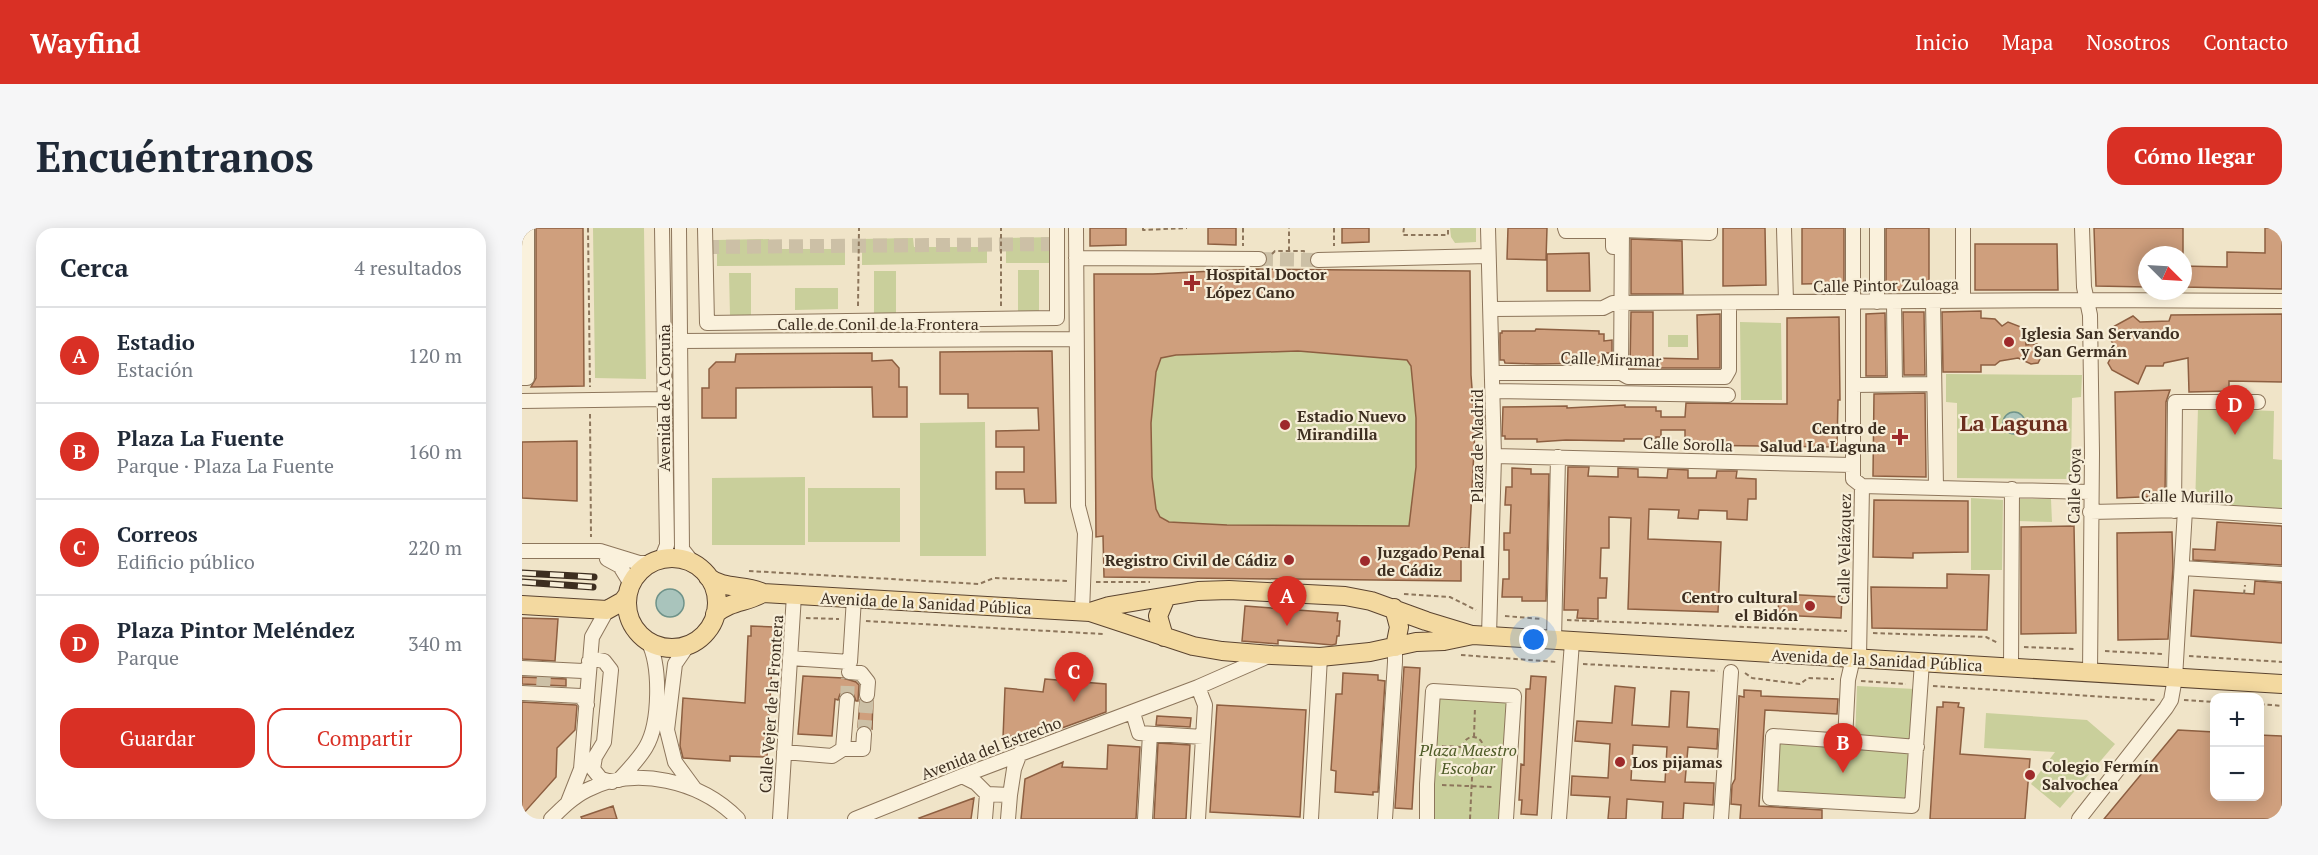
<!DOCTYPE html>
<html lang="es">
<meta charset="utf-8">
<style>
:root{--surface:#fff;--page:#f6f6f7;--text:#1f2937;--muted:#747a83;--line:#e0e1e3;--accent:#d93025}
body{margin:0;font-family:"PT Serif",serif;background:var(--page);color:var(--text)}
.controls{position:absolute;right:18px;bottom:18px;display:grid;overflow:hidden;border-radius:12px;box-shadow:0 3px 15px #0003}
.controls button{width:54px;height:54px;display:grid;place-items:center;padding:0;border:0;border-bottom:2px solid var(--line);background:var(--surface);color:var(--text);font:30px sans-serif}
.compass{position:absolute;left:1616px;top:18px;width:54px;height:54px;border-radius:50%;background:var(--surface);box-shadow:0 3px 15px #0003;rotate:114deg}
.you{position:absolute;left:1012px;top:412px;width:21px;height:21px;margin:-15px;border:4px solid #fff;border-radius:50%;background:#1a73e8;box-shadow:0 0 0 9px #1a73e833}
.badge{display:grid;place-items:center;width:39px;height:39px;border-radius:50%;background:var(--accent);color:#fff;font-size:20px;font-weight:700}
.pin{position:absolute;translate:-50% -50px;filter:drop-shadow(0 2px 3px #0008)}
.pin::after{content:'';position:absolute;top:32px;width:21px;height:18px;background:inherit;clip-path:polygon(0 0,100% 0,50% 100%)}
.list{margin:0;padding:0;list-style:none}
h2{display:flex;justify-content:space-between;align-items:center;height:78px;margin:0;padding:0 24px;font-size:26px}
h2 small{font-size:20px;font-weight:400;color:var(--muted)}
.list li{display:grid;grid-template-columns:39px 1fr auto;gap:18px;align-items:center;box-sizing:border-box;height:96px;padding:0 24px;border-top:2px solid var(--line)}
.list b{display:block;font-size:22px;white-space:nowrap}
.list p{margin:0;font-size:20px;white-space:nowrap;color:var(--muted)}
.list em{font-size:20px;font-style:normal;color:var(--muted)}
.actions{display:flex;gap:12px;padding:18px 24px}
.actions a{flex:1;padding:14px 0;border:2px solid var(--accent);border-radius:18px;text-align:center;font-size:21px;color:var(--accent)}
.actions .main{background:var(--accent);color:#fff}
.map{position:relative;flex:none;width:1760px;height:591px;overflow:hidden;border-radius:18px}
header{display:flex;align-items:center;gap:36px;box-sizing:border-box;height:84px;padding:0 30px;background:var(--accent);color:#fff}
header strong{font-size:28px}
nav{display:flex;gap:33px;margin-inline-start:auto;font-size:21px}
.intro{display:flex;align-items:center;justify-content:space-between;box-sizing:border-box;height:144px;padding:0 36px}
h1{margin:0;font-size:42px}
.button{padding:15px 27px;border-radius:18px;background:var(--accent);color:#fff;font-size:21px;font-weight:700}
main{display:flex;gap:36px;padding:0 36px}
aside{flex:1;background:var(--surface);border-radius:18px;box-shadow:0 3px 15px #0003}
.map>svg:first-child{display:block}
</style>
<header>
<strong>Wayfind</strong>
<nav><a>Inicio</a><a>Mapa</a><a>Nosotros</a><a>Contacto</a></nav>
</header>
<div class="intro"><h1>Encuéntranos</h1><a class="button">Cómo llegar</a></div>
<main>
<aside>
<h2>Cerca<small>4 resultados</small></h2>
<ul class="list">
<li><span class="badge">A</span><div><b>Estadio</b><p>Estación</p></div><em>120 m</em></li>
<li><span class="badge">B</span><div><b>Plaza La Fuente</b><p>Parque · Plaza La Fuente</p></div><em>160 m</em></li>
<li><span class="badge">C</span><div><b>Correos</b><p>Edificio público</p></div><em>220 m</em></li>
<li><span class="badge">D</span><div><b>Plaza Pintor Meléndez</b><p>Parque</p></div><em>340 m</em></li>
</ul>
<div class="actions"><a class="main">Guardar</a><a>Compartir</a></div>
</aside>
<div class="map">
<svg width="1760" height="591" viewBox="0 0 1760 591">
<rect width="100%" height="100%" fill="#f0e4c8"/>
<!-- green -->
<path fill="#c9cf9b" d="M71,0H122L124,151L73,150Z
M928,0H954V14L933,15L929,9Z
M535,9V35H484V10Z
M391,10L392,19H465V35L340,37V11Z
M247,11V21H323V37L195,38V12Z
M496,42H517V85H496Z
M352,43H374V86H352Z
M948,43L949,147L953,219L947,320H939V353L582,349L581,309H574L572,46Z
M207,45H229V88H208Z
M273,60H316V81L273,82Z
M1218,94L1259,95L1260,172H1219Z
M1146,107H1166V119H1146Z
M1424,146L1560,147L1559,169L1550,170L1549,251L1435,250V175L1424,174Z
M1676,180L1752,183L1751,231L1760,232V281L1673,278Z
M463,194L464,328H398V195Z
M283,249V317H190V250Z
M286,260H378V314H286Z
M1449,270L1481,272L1480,342H1449Z
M1495,271H1529L1530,294L1496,293Z
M1335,458L1393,461L1391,513L1333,511Z
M914,466L988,471L980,591H905Z
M1464,485L1565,492L1593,516L1538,580L1509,556L1533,524L1462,520Z
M1257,516L1388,525L1385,573L1254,565Z"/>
<!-- water -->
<path fill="#a9c4bc" stroke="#6f938a" stroke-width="1.5" d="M1481 195a11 11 0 1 1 22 0a11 11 0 1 1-22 0Z
M134 375a14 14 0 1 1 28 0a14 14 0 1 1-28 0Z"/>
<!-- building -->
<path fill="#cf9f7d" stroke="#8d5f41" stroke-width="1.5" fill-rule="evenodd" d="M14,0H61L62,158L9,159L14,150Z
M568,0H604V17L568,18Z
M686,0H714V17L686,16Z
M820,0H847V14L820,15Z
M986,0H1025L1024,32L985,31Z
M1201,0H1243L1244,57L1201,58Z
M1280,0H1322V55L1280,56Z
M1364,0H1407V62H1364Z
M1572,0H1661V27H1625V59L1574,58Z
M1743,0H1760V61L1661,59V38L1705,39V24L1743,25Z
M1109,11L1160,13L1161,66H1109Z
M1453,16H1535L1536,62H1453Z
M1067,25L1068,63H1025V26Z
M733,41L948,43L949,147L952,187H962V203L953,202L947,320H939V353L582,349L581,308L574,309L572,46H631ZM776,123L885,132L889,138L894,190V239L887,298L705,297L647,294L638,289L634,281L630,249L629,195L634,144L639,130L654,127Z
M1459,83V90L1473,91L1480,98L1486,94L1499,99L1503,107L1504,117L1515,116L1519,119L1520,127L1516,135L1509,136L1496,130L1478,133L1473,137H1459V144H1421L1420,84Z
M1109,84H1131V130L1176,131L1175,87L1198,86V140H1108Z
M1381,84H1402L1403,147H1382Z
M1363,85L1364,148H1344V86Z
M1760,86V154L1707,153V163L1667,164L1666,130L1642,135L1641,138H1624L1616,156L1590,142L1586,135L1594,120L1586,108L1589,100L1611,88L1618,94L1647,93L1649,87Z
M1317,89L1318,172H1316L1315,219L1163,217V202H1139V209H1134V211H1102V213L1044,212L1015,214V211H983V208H980L981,179L1045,178V180L1103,177V179H1134V183H1139V189H1163L1164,175L1265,176V90Z
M1014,101L1077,103V106H1082V113L1090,112V125H1082V133H1077V135L1015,136L983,135L982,132H978V105H980V103H1013Z
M530,123L534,275H503L502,261H474V244H502V219H474V203L517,202L516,180H446V166H418V124Z
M350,125V133L370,132L377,140V159H385V189H351L350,159L214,160V190H180V160H187V141L194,134H213L214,126Z
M1648,162L1644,174L1643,268L1595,270L1593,164Z
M1403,165L1404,249L1351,248L1352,166Z
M55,213V273L0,270V214Z
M1046,239H1067L1066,248L1096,249V240L1116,241V249L1145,250L1146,241L1166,242V250H1194L1195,243H1215L1214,250L1234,251V271H1226L1225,292L1205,291V283L1177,282L1176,291L1156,290L1157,282L1127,281L1126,311L1199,314L1196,384L1106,381L1109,290L1087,289V320H1079L1078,350H1085L1084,370H1076V391L1055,390L1056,382H1042Z
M990,240L1009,241V246H1027L1024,373H1000V369H980L981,351H987V322H982V305H988L989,277H983L984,259H990Z
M1352,272L1446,273V324L1391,325V330L1351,329Z
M1695,294L1760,298V337L1671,332V321L1693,322Z
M1552,298L1554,405L1499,406V299Z
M1650,304L1651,340L1646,411L1596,412L1595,305Z
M1425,346L1467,347L1465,402L1350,400L1349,359L1425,360Z
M1733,353L1760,355V415L1669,408L1672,362L1732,366Z
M1257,366L1320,369L1319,390L1256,387Z
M723,378L816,385L815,393H818L817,408H815L814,416L810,417L756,412V416L720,413Z
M0,390L36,391L33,433L0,431Z
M229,398L252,399L245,529L208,528V533L161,530L158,518L161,470L223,475L226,408H229Z
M882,439L898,440L890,581L873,580Z
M821,445L856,447V452L863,453L856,564H851V567L813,564L814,543L809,542L814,466H820Z
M281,448L321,450L334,454L337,457L336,473H334L331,465L325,463L318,466L316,472L313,471L310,508L276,506Z
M1009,448L1024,449L1015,587L999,586L1000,572H997L999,536L1002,537L1004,461H1008Z
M0,449L44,451V458L0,456Z
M523,451L584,456V484L515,509L516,502L481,510L483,460L521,464Z
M1093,458L1113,460L1110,497L1147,499L1149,463L1167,464L1165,499L1196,501L1195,521L1166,519L1163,554L1192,555L1191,577L1162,575L1161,591H1140L1141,574L1105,571L1104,591H1086L1088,569L1049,567L1050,548L1086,550L1088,516L1053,513L1055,493L1090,495ZM1111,517L1145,519L1143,554L1109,552Z
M1222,462L1239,463V468L1316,471L1315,486L1243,482L1237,578L1300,582V591H1218L1219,577L1209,576L1210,557L1213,551L1217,468L1222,469Z
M338,472L345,476L351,473L350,501L343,497L336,499Z
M0,474L54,477L55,478L53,502L35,520L34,549L0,587Z
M1421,474L1437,475L1436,479L1442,480L1438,526L1508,531L1503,591H1408L1415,479H1421Z
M695,477L784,482L778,589L688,584Z
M635,488L669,490L668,499L634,497Z
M1656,502L1692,504V568H1737V507L1760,508V591H1582Z
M636,515L668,517L664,591H632Z
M586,517L618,519L614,591H499L503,551L541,534L540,539L585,541Z
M452,570L449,591H398L397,590Z
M91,578L95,591H60L59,589Z"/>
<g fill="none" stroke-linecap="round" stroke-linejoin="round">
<!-- minor-tunnel -->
<path stroke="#ccc0a6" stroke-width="14" stroke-dasharray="14 7" stroke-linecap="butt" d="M183,19L535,16
M737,31L796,32
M21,460L22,447
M325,472L326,450
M342,506L345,467"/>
<defs>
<path id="minor" d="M157,0L160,321L171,335
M183,0L185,95L535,90V0
M554,0L556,278L563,305L560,384
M966,0L972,228L967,408
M1043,0L1044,3H1091V19
M1262,0L1264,74
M1331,0V251L1340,258
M1355,0V74
M1441,0V72
M1560,0L1562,59L1568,87L1570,225L1568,445
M1100,2L1188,5V0
M554,30L737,31
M796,32L966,28
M1411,73L1414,259
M1372,74L1373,156
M970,81L1081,80L1091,75L1565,72L1760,73
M158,113L554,111
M971,145H1099L1106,149H1203L1207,142V75
M1099,145L1100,0
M0,150H5V0
M1332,157L1412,156
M971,163L1206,167
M0,173L143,171
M972,228L1330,237
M1340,258L1568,264
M1652,283L1653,174H1736
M1568,284L1663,282L1760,288
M0,323H78L117,335H129
M85,331L98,338L109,356
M139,332L145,317L140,0
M1660,340L1760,346
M1032,413L1036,229
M166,417L153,436L145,502L153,534L172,560
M268,430L328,434L332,370
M1331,430L1326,452L1323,513L1251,508L1248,570L1390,578L1400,434
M1337,430L1340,258
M67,433L71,431L82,433L89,442L82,514L73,529L71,541L79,551L90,554
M0,440L61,443L67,439
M1489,440L1490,261
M327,444L339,445L346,454L345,467
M0,465L59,468L65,477
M611,485L617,505L681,509
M1323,513L1395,519
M321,521L325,472
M262,524L310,528L321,521H341L342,506
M440,548L454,555L465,566L488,567L492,541L498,525
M97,552C106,542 117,531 124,519C138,495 139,438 126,413
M46,574L59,541L70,409L85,382
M29,591C40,580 51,569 65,562C114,537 179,553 216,591
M258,591L272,367
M333,591L440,548L676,459L749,427
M463,591L465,566
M486,591L488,567
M623,591L628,506
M676,591L683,477L676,459
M789,591L798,429
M863,591L873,434V419
M905,591V556L911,463L992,468L984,591
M1037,591L1050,414
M1199,591L1209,444
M1557,591L1644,480L1649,472L1653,450L1663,282"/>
<path id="major" d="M105 375a45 45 0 1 1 90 0a45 45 0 1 1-90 0Z
M186,349C202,362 223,356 241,365L568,384L671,418L700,423L750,427L798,429L848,424L894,414L922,413L951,407L1760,456
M0,377L85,382L101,373L106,366
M872,380L877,399L873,419
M568,384L587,378L676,363L707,362L823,368L849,373L904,393L950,407
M193,386C210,372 224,375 241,365
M642,409L636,388L644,369"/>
</defs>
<!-- minor casing -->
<use href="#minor" stroke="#8d765c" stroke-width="16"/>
<!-- major casing -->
<use href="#major" stroke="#5b4430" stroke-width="20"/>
<!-- path -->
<path stroke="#8d765c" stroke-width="2" stroke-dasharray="4.5 3" stroke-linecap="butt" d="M66,0L68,159
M621,0V2L665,0
M721,0V18
M812,0V18
M882,0L881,7H926V0
M767,23V0
M750,26L753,23H782V26
M336,78L337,0
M479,78V0
M68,186L69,309
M227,343L457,356L472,350L547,353
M574,354H628
M882,366L928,369L954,382
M1722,366L1723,357
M983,388L1019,391
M284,390L317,391
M1045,392L1325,403
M344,393L581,406
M1351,405L1464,409L1476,415
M1502,419L1554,421
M1583,423L1640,426
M939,427L1035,434
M1667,428L1760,434
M1061,436L1196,443
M1223,445L1230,450L1278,456L1286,450L1312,451
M1339,453L1384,456
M1411,458L1633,472
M1662,472L1692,474
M1738,476L1760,478
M941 519a10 10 0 1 1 20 0a10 10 0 1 1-20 0Z
M952,509L953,479
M920,518L941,519
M962,519L974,520
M920,557L971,559
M948,591L951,529"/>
<!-- minor -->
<use href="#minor" stroke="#faf1dc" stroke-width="14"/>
<!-- major -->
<use href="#major" stroke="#f3d9a0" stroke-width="18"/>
<defs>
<path id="rail" d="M0,345L72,349
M0,354L71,359"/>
</defs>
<!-- rail casing -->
<use href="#rail" stroke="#3d2e20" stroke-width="7"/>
<!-- rail -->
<use href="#rail" stroke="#f7eed8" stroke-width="4.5" stroke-dasharray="14" stroke-linecap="butt"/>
</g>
<!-- markers -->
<g fill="#9e2a2b" stroke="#f7eed8" stroke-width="2">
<path d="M667 46h6v6h6v6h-6v6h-6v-6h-6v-6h6z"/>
<circle cx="1487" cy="114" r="6"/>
<circle cx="763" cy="197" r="6"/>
<path d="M1375 200h6v6h6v6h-6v6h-6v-6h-6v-6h6z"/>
<circle cx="767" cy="332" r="6"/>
<circle cx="843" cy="333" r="6"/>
<circle cx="1288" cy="378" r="6"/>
<circle cx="1098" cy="534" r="6"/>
<circle cx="1508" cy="547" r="6"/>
</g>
<g text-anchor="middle" stroke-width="4.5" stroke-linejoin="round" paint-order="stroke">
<!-- poi labels -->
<g font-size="16" font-weight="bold" fill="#3d2e20" stroke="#f7eed8" text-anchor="start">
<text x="684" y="52">Hospital Doctor<tspan x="684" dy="18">López Cano</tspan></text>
<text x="1499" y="111">Iglesia San Servando<tspan x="1499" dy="18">y San Germán</tspan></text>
<text x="775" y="194">Estadio Nuevo<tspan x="775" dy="18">Mirandilla</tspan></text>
<text x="1364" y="206" text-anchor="end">Centro de<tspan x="1364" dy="18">Salud La Laguna</tspan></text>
<text x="855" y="330">Juzgado Penal<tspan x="855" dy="18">de Cádiz</tspan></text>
<text x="755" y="338" text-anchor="end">Registro Civil de Cádiz</text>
<text x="1276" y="375" text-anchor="end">Centro cultural<tspan x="1276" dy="18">el Bidón</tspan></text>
<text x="1110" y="540">Los pijamas</text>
<text x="1520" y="544">Colegio Fermín<tspan x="1520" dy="18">Salvochea</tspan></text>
</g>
<!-- street labels -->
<g font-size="16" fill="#3d2e20" stroke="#f7eed8">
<text transform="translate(1364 57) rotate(-1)" y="6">Calle Pintor Zuloaga</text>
<text x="356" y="102">Calle de Conil de la Frontera</text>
<text transform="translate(1089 131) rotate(2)" y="6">Calle Miramar</text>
<text transform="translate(142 170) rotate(-90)" y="6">Avenida de A Coruña</text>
<text transform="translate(1166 216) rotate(2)" y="6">Calle Sorolla</text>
<text transform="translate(955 218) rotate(-90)" y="6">Plaza de Madrid</text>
<text transform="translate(1552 258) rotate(-89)" y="6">Calle Goya</text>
<text transform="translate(1665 268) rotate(1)" y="6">Calle Murillo</text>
<text transform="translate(1322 321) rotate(-89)" y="6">Calle Velázquez</text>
<text transform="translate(404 375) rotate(3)" y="6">Avenida de la Sanidad Pública</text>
<text transform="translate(1355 432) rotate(3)" y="6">Avenida de la Sanidad Pública</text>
<text transform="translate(249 476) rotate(-86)" y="6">Calle Vejer de la Frontera</text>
<text transform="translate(469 520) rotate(-21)" y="6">Avenida del Estrecho</text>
</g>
<!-- park labels -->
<g font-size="16" font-style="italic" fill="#4d5a26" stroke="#f7eed8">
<text x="946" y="528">Plaza Maestro<tspan x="946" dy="18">Escobar</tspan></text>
</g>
<!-- district labels -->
<g font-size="22" font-weight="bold" fill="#6b2e1e" stroke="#f7eed8">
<text x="1492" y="203">La Laguna</text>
</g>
</g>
</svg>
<div class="controls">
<button>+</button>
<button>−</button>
</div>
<svg class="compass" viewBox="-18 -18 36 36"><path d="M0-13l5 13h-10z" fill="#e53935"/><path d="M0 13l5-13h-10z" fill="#747a83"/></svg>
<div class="you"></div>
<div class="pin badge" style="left:765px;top:398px">A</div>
<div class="pin badge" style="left:1321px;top:545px">B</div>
<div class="pin badge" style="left:552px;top:474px">C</div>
<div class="pin badge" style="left:1713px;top:207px">D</div>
</div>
</main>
